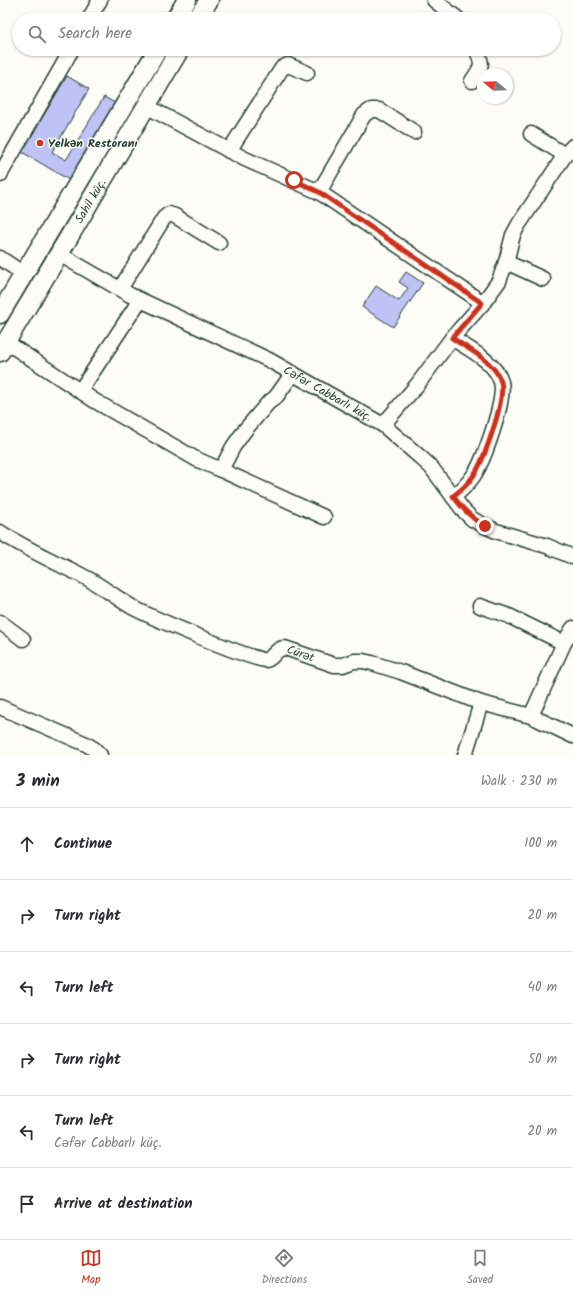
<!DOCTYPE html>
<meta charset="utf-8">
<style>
:root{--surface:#fff;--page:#f7f7f7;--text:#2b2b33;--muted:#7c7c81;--line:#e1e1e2;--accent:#c8321e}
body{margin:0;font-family:Kalam,sans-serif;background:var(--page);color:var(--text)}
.compass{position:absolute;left:477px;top:68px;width:36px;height:36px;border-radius:50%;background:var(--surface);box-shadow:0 1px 3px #0004;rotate:289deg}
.stop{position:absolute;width:12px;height:12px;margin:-9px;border:3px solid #c8321e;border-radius:50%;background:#fff}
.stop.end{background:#c8321e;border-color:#fff;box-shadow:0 1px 4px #0008}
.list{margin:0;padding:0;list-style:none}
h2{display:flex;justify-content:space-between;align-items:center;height:52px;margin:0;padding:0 16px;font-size:17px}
h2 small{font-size:13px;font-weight:400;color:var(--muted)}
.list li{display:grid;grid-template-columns:26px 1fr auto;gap:12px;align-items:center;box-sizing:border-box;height:72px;padding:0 16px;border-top:1px solid var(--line)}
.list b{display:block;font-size:15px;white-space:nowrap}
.list p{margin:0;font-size:13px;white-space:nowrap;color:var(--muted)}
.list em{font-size:13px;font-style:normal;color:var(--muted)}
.icon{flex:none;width:22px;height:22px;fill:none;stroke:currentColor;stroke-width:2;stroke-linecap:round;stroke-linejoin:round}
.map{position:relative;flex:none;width:573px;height:755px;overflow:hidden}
.search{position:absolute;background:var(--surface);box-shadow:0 1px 3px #0004;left:12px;right:12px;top:12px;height:44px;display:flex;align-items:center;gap:10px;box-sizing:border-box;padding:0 14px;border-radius:22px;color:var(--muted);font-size:15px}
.sheet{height:484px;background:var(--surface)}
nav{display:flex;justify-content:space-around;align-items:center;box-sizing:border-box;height:56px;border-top:1px solid var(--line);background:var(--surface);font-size:11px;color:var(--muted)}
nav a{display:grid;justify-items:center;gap:2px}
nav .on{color:var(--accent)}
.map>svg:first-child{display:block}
</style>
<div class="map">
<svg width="573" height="755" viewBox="0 0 573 755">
<rect width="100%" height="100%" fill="#fdfcf7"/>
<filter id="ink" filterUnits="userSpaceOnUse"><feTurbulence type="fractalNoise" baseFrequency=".025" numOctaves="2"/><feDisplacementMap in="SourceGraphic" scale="8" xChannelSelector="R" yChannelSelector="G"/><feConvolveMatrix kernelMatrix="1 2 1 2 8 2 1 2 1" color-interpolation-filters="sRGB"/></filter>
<g filter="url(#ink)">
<!-- building -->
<path fill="#bfc2f4" stroke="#1f3d34" d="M67,76L89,89L52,152L66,160L104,97L115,103L69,180L22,152Z
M406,272L423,283L393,327L362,307L376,286L399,301L408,288L399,282Z"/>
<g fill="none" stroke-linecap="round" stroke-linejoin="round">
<defs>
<g id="minor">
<path d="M434,0L458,19"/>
<path d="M89,19L100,0"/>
<path d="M472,81C482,66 484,65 476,49"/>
<path d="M146,106L245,159L319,192L483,303"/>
<path d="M531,134L565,155"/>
<path d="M229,151L282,68L288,65L307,73"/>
<path d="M0,175L72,49"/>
<path d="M319,192L364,115L371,110H379L414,132"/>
<path id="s1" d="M59,254L130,295L269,360L383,425L420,457L431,467L463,510L472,519L485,526L496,531L547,546L573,557"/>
<path d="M0,258L24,274"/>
<path d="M506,262L543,279"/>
<path d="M120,289L164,218L169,214L175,216L219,243"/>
<path d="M452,338C468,349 495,361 501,382C506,399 484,460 474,475C468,484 462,490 453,497"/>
<path d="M6,342L95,401L196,459L221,470L233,447L245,430L268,403L276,397L293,373"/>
<path d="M80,391L140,300"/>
<path d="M383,425L417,385L452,338L483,303L499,281L506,262L513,235L519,224L565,155L573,146"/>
<path d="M221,470L324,517"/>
<path id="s2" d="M0,532C26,549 53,561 81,575C99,584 115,597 132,607C146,615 256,662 266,660C274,658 275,648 285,648L334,665H343L354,661H363L372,663L401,672L481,703L531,716L573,736"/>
<path d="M480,606L509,616L564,643"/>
<path d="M0,622L23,639"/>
<path d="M0,707L86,744L94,749L100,755"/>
<path d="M531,716L564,643L573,628"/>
<path d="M465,755L481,703"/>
</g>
<g id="major">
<path d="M175,19L187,0"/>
<path d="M197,19L209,0"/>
<path d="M0,314L158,49"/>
<path id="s3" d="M0,352L59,254L180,49"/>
</g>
</defs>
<!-- minor casing -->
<use href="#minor" stroke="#1f3d34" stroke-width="17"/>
<!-- major casing -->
<use href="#major" stroke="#1f3d34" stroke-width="21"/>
<!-- minor -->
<use href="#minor" stroke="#fdfcf7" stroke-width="14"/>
<!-- major -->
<use href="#major" stroke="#fdfcf7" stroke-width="18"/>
</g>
</g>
<g fill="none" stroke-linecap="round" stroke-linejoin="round" filter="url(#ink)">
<!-- route -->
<path stroke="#c8321e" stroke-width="5" d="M294,180L319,192L482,303L452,338C468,349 495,361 501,382C506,399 484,460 474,475C468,484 462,490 453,496C463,509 471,518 485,526"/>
</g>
<!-- markers -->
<circle fill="#c8321e" stroke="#fdfcf7" stroke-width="1.5" cx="40" cy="143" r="4"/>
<g text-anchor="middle" stroke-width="3" stroke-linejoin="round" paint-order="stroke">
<!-- poi labels -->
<g font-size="12" font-weight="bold" fill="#1f3d34" stroke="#fdfcf7" text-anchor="start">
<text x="48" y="147">Yelkən Restoranı</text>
</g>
<!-- street labels -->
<g font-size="12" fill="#1f3d34" stroke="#fdfcf7">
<text dy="4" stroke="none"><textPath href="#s3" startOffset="176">Sahil küç.</textPath></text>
<text dy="4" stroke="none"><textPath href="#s1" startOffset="303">Cəfər Cabbarlı küç.</textPath></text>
<text dy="4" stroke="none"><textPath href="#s2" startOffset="336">Cürət</textPath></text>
</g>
</g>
</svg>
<svg class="compass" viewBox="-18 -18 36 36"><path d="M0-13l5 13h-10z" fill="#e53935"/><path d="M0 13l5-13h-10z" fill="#7c7c81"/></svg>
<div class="stop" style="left:294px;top:180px"></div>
<div class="stop end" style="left:485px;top:526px"></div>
<div class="search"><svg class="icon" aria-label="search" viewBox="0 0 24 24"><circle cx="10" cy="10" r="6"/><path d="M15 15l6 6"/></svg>Search here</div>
</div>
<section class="sheet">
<h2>3 min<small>Walk · 230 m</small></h2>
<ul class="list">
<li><svg class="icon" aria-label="ahead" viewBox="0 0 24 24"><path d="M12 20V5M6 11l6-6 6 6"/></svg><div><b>Continue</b></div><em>100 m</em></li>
<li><svg class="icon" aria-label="right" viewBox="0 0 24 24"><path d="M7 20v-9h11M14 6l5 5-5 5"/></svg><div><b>Turn right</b></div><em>20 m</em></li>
<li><svg class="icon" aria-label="left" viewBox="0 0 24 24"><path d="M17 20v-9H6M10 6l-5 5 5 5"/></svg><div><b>Turn left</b></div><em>40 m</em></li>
<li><svg class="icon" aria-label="right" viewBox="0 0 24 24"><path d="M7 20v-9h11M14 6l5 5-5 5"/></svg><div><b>Turn right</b></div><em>50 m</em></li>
<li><svg class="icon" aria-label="left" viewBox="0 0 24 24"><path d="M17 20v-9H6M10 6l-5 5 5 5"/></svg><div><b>Turn left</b><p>Cəfər Cabbarlı küç.</p></div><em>20 m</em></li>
<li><svg class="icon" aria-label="arrive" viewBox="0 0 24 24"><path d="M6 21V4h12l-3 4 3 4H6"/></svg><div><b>Arrive at destination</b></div></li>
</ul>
</section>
<nav>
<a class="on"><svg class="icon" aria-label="map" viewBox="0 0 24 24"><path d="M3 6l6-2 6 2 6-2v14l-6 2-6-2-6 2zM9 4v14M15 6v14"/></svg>Map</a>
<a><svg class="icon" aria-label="directions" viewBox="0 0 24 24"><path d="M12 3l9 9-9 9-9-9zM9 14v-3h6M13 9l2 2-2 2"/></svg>Directions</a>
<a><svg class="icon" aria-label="saved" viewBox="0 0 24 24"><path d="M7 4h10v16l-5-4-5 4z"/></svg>Saved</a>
</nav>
